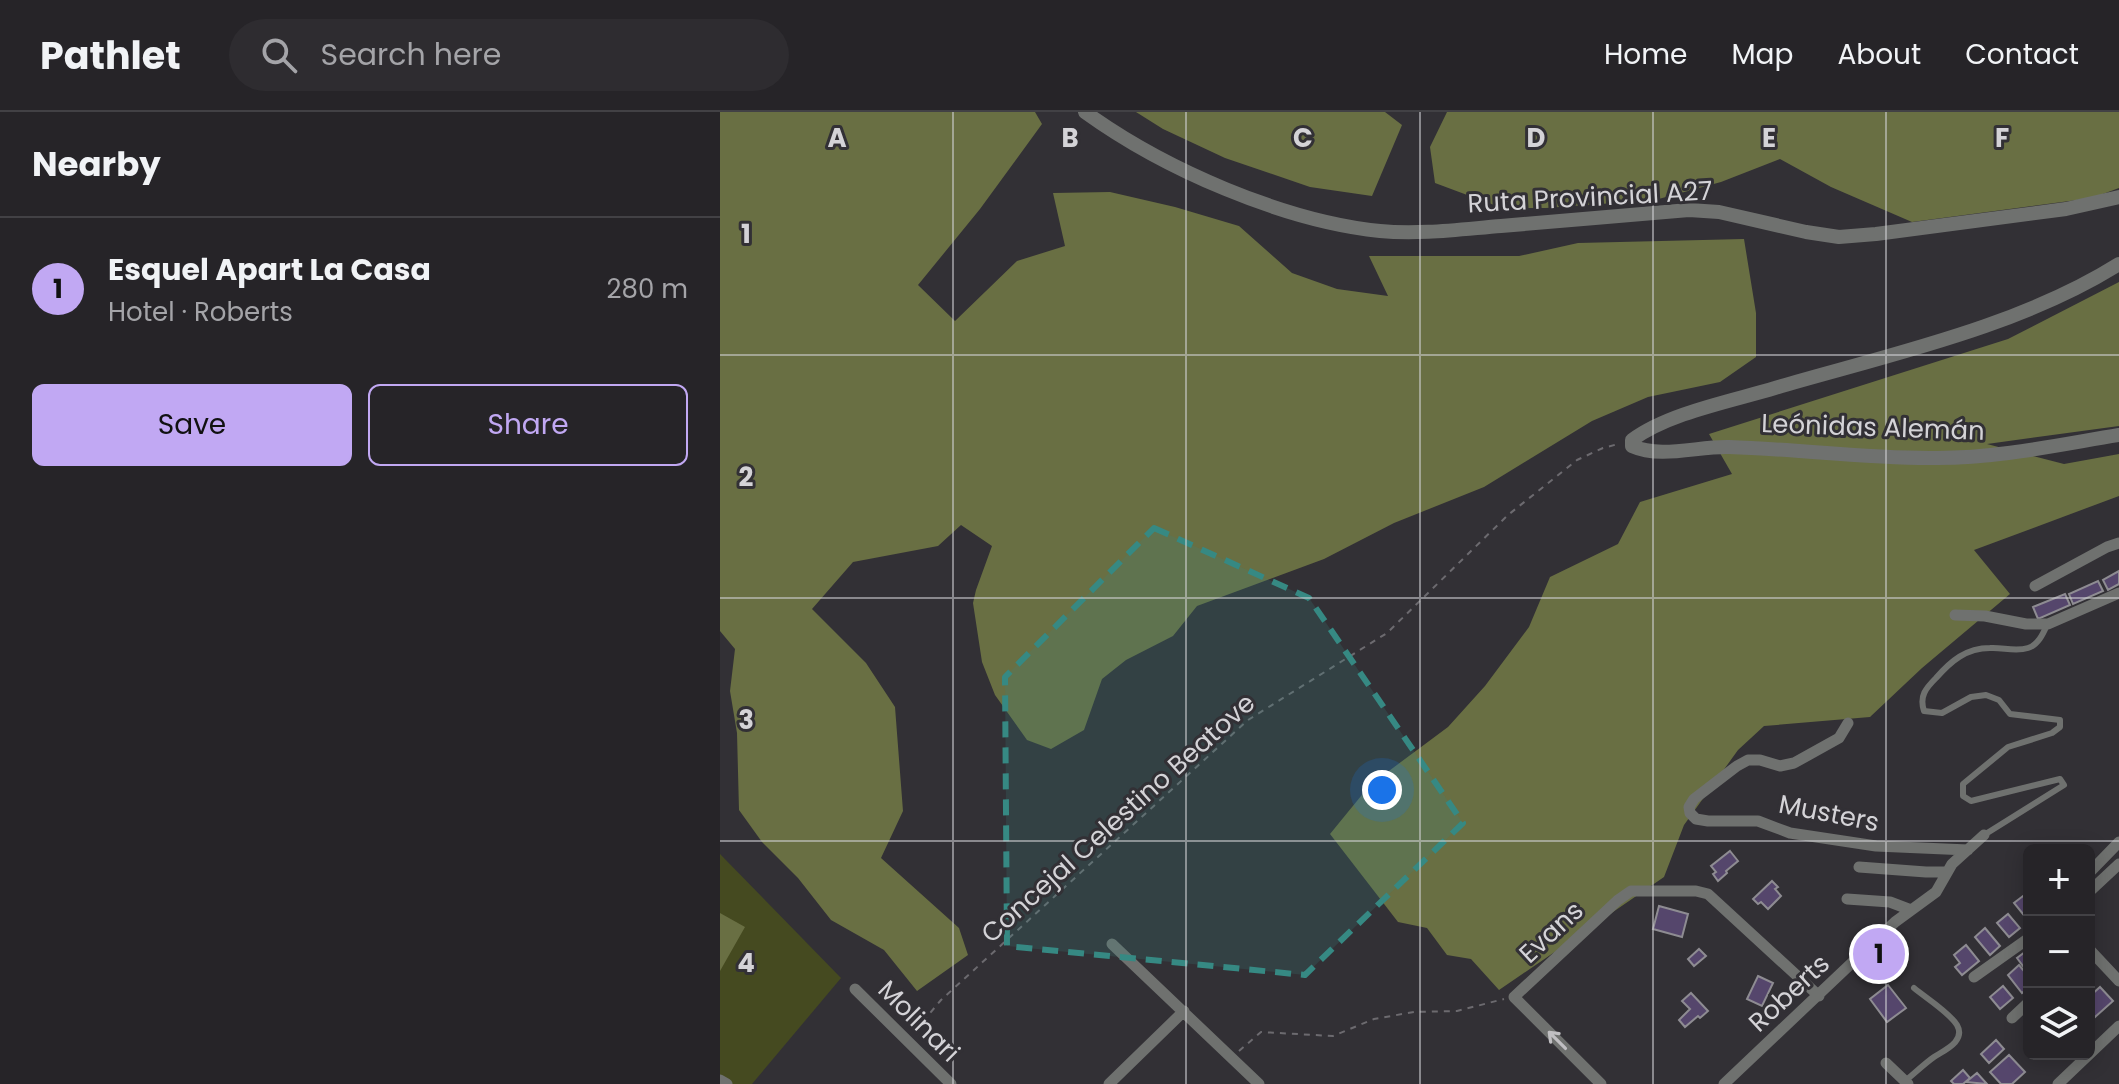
<!DOCTYPE html>
<meta charset="utf-8">
<style>
:root{--surface:#262428;--page:#2e2c30;--text:#f1f3f6;--muted:#a4a4a8;--line:#424145;--accent:#c1a8f3}
body{margin:0;font-family:Poppins,sans-serif;background:var(--page);color:var(--text)}
.controls{position:absolute;right:24px;bottom:24px;display:grid;overflow:hidden;border-radius:12px;box-shadow:0 4px 20px #0003}
.controls button{width:72px;height:72px;display:grid;place-items:center;padding:0;border:0;border-bottom:2px solid var(--line);background:var(--surface);color:var(--text);font:40px sans-serif}
.you{position:absolute;left:662px;top:678px;width:28px;height:28px;margin:-20px;border:6px solid #fff;border-radius:50%;background:#1a73e8;box-shadow:0 0 0 12px #1a73e833}
.badge{display:grid;place-items:center;width:52px;height:52px;border-radius:50%;background:var(--accent);color:#111;font-size:26px;font-weight:700}
.pin{position:absolute;translate:-50% -50%;border:4px solid #fff;box-shadow:0 2px 8px #0006}
.list{margin:0;padding:0;list-style:none}
h2{display:flex;justify-content:space-between;align-items:center;height:104px;margin:0;padding:0 32px;font-size:34px}
h2 small{font-size:26px;font-weight:400;color:var(--muted)}
.list li{display:grid;grid-template-columns:52px 1fr auto;gap:24px;align-items:center;box-sizing:border-box;height:144px;padding:0 32px;border-top:2px solid var(--line)}
.list b{display:block;font-size:30px;white-space:nowrap}
.list p{margin:0;font-size:26px;white-space:nowrap;color:var(--muted)}
.list em{font-size:26px;font-style:normal;color:var(--muted)}
.actions{display:flex;gap:16px;padding:24px 32px}
.actions a{flex:1;padding:18px 0;border:2px solid var(--accent);border-radius:12px;text-align:center;font-size:28px;color:var(--accent)}
.actions .main{background:var(--accent);color:#111}
.icon{flex:none;width:44px;height:44px;fill:none;stroke:currentColor;stroke-width:2;stroke-linecap:round;stroke-linejoin:round}
.map{position:relative;flex:none;width:1399px;height:972px;overflow:hidden}
header{display:flex;align-items:center;gap:48px;box-sizing:border-box;height:112px;padding:0 40px;background:var(--surface);border-bottom:2px solid var(--line)}
header strong{font-size:38px}
nav{display:flex;gap:44px;margin-inline-start:auto;font-size:28px}
.search{width:560px;height:72px;background:var(--page);display:flex;align-items:center;gap:20px;box-sizing:border-box;padding:0 28px;border-radius:44px;color:var(--muted);font-size:30px}
main{display:flex}
aside{flex:1;background:var(--surface)}
.map>svg:first-child{display:block}
</style>
<header>
<strong>Pathlet</strong>
<div class="search"><svg class="icon" aria-label="search" viewBox="0 0 24 24"><circle cx="10" cy="10" r="6"/><path d="M15 15l6 6"/></svg>Search here</div>
<nav><a>Home</a><a>Map</a><a>About</a><a>Contact</a></nav>
</header>
<main>
<aside>
<h2>Nearby<small></small></h2>
<ul class="list">
<li><span class="badge">1</span><div><b>Esquel Apart La Casa</b><p>Hotel · Roberts</p></div><em>280 m</em></li>
</ul>
<div class="actions"><a class="main">Save</a><a>Share</a></div>
</aside>
<div class="map">
<svg width="1399" height="972" viewBox="0 0 1399 972">
<rect width="100%" height="100%" fill="#323035"/>
<!-- green -->
<path fill="#454a20" d="M0,742L121,866L32,972H0Z"/>
<!-- forest -->
<path fill="#696f43" d="M0,0H315L322,12L260,97L198,173L235,209L297,149L345,134L333,81L390,80L455,95L519,114L572,161L617,177L668,184L649,144H799L858,131L1024,127L1036,201V245L1000,270L928,285L872,309L764,375L674,411L604,447L477,494L453,524L406,548L382,567L364,618L331,637L307,628L275,583L262,550L253,491L256,478L272,434L241,413L218,434L133,450L92,497L146,551L175,595L183,699L161,746L239,816L248,843L197,879L164,838L111,808L78,766L42,730L19,698L17,621L10,579L15,537L0,519Z
M416,0H665L682,13L652,84L590,75L505,46L443,17Z
M727,0H1399V76L1372,86L1192,110L1111,75L1060,47L1001,70L935,88L826,96H782L715,71L710,35Z
M1399,170V314L1267,332L1344,352L1399,342V384L1254,438L1290,482L1202,556L1150,605L1044,614L1018,638L964,713L944,765L779,878L751,847L727,843L707,816L678,810L610,722L650,673L728,615L765,574L809,515L830,465L898,432L920,390L1012,362L989,322L1288,227Z
M0,801L25,815L0,859Z"/>
<!-- building -->
<path fill="#55466c" stroke="#8e8c92" stroke-width="2" d="M1399,459V472L1388,478L1383,468Z
M1378,469L1383,479L1353,492L1349,482Z
M1345,482L1350,493L1318,507L1313,495Z
M1010,739L1018,749L1006,759L1007,761L998,769L993,762L996,760L991,754Z
M1052,769L1058,775L1055,777L1061,784L1048,797L1041,790L1038,792L1033,787Z
M1303,784L1309,791V797L1303,802L1294,791Z
M939,794L968,802L962,825L933,817Z
M1288,802L1300,816L1289,825L1277,811Z
M1265,816L1280,834L1270,843L1255,825Z
M1246,833L1259,849L1242,863L1235,855L1240,851L1234,843Z
M979,837L986,844L974,854L968,847Z
M1309,837V849L1303,854L1297,846Z
M1299,853L1309,865V875L1302,881L1288,863Z
M1038,864L1053,871L1042,894L1027,887Z
M1168,873L1186,896L1167,910L1150,887Z
M1283,874L1293,886L1280,897L1270,885Z
M1380,875L1393,889L1375,905L1369,898V885Z
M971,881L988,899L980,906L978,904L965,915L959,908L970,897L962,889Z
M1276,928L1284,937L1269,951L1261,942Z
M1289,943L1305,960L1292,972H1281L1270,960Z
M1243,958L1250,966L1243,972H1234L1231,969Z
M1257,961L1267,972L1246,970Z"/>
<g fill="none" stroke-linecap="round" stroke-linejoin="round">
<!-- path -->
<path stroke="#6c6a6f" stroke-width="2" stroke-dasharray="6 6" stroke-linecap="butt" d="M195,919L221,888L528,608L667,521L788,403L857,348L883,336L898,332
M519,939L541,920L613,924L654,907L694,900L737,899L784,887"/>
<!-- service -->
<path stroke="#6f716f" stroke-width="6" d="M1264,723L1344,673L1340,667L1251,689L1243,684V672L1288,635L1332,621L1340,615V608L1290,602L1279,588L1266,583L1251,585L1222,601L1204,599C1199,584 1206,576 1216,566C1231,549 1246,536 1270,536C1282,535 1295,540 1308,536C1318,533 1323,522 1327,513
M1185,969C1195,961 1204,952 1214,945C1225,938 1246,929 1237,913C1229,900 1206,886 1194,876"/>
<!-- minor -->
<path stroke="#6f716f" stroke-width="11" d="M1315,474L1387,435L1399,431
M1235,503L1265,504L1306,512H1328L1399,481
M1128,611L1119,626L1074,651L1060,654L1040,648H1028L1017,654L974,687L969,695L970,701L976,707L988,709H1038L1070,721L1156,734L1248,738
M1139,755L1206,760H1226
M1369,761L1399,730
M1369,780L1399,752
M1127,787L1170,790L1191,798
M392,832L539,972
M1369,837L1399,869
M1254,865L1309,826
M135,877L231,972
M1292,906L1309,890
M1166,951L1188,972
M0,968L7,972
M389,972L464,899
M881,972L794,885L898,788L911,779H976L988,782L1099,884
M1004,972L1175,810L1216,780L1232,752L1264,723
M1338,972L1399,914"/>
<!-- tertiary -->
<path stroke="#6f716f" stroke-width="14" d="M365,0C444,57 563,109 660,119C699,123 743,117 781,114C844,109 906,103 969,98L999,100L1086,120L1119,125L1156,122L1346,97L1399,85
M1399,152C1299,215 1168,243 1055,276C1012,289 948,301 912,328V334C941,347 978,334 1009,335C1078,337 1147,347 1217,346C1279,346 1338,333 1399,323"/>
</g>
<!-- one-way arrows -->
<defs><path id="oneway-shaft" d="M-6 0H5M1.5-3L5.5 0L1.5 3" fill="none" stroke-width="1.6" stroke-linecap="round" stroke-linejoin="round" transform="scale(2)"/></defs>
<use stroke="#c0bfc2" href="#oneway-shaft" transform="translate(837 928) rotate(-135)"/>
<!-- marked area -->
<path fill="#368983" fill-opacity="0.2" stroke="#368983" stroke-width="6" stroke-dasharray="16 10" stroke-linejoin="round" d="M434,416L589,486L743,711L585,863L287,834L285,565Z"/>
<!-- grid -->
<path fill="none" stroke="#d4d3d7" stroke-width="2" stroke-opacity="0.55" d="M233,0V972M466,0V972M700,0V972M933,0V972M1166,0V972M0,243H1399M0,486H1399M0,729H1399"/>
<g text-anchor="middle" stroke-width="6" stroke-linejoin="round" paint-order="stroke">
<!-- street labels -->
<g font-size="26" fill="#d4d3d7" stroke="#323035">
<text transform="translate(870 85) rotate(-3)" y="9">Ruta Provincial A27</text>
<text transform="translate(1153 315) rotate(2)" y="9">Leónidas Alemán</text>
<text transform="translate(1109 701) rotate(11)" y="9">Musters</text>
<text transform="translate(398 706) rotate(-42)" y="9">Concejal Celestino Beatove</text>
<text transform="translate(831 820) rotate(-43)" y="9">Evans</text>
<text transform="translate(1069 881) rotate(-43)" y="9">Roberts</text>
<text transform="translate(199 909) rotate(45)" y="9">Molinari</text>
</g>
</g>
<g font-size="26" text-anchor="middle" font-weight="bold" fill="#d4d3d7" stroke="#323035" stroke-width="6" stroke-linejoin="round" paint-order="stroke">
<text x="117" y="35">A</text>
<text x="350" y="35">B</text>
<text x="583" y="35">C</text>
<text x="816" y="35">D</text>
<text x="1049" y="35">E</text>
<text x="1282" y="35">F</text>
<text x="26" y="131">1</text>
<text x="26" y="374">2</text>
<text x="26" y="617">3</text>
<text x="26" y="860">4</text>
</g>
</svg>
<div class="controls">
<button>+</button>
<button>−</button>
<button><svg class="icon" aria-label="layers" viewBox="0 0 24 24"><path d="M12 4l9 5-9 5-9-5zM3 14l9 5 9-5"/></svg></button>
</div>
<div class="you"></div>
<div class="pin badge" style="left:1159px;top:842px">1</div>
</div>
</main>
